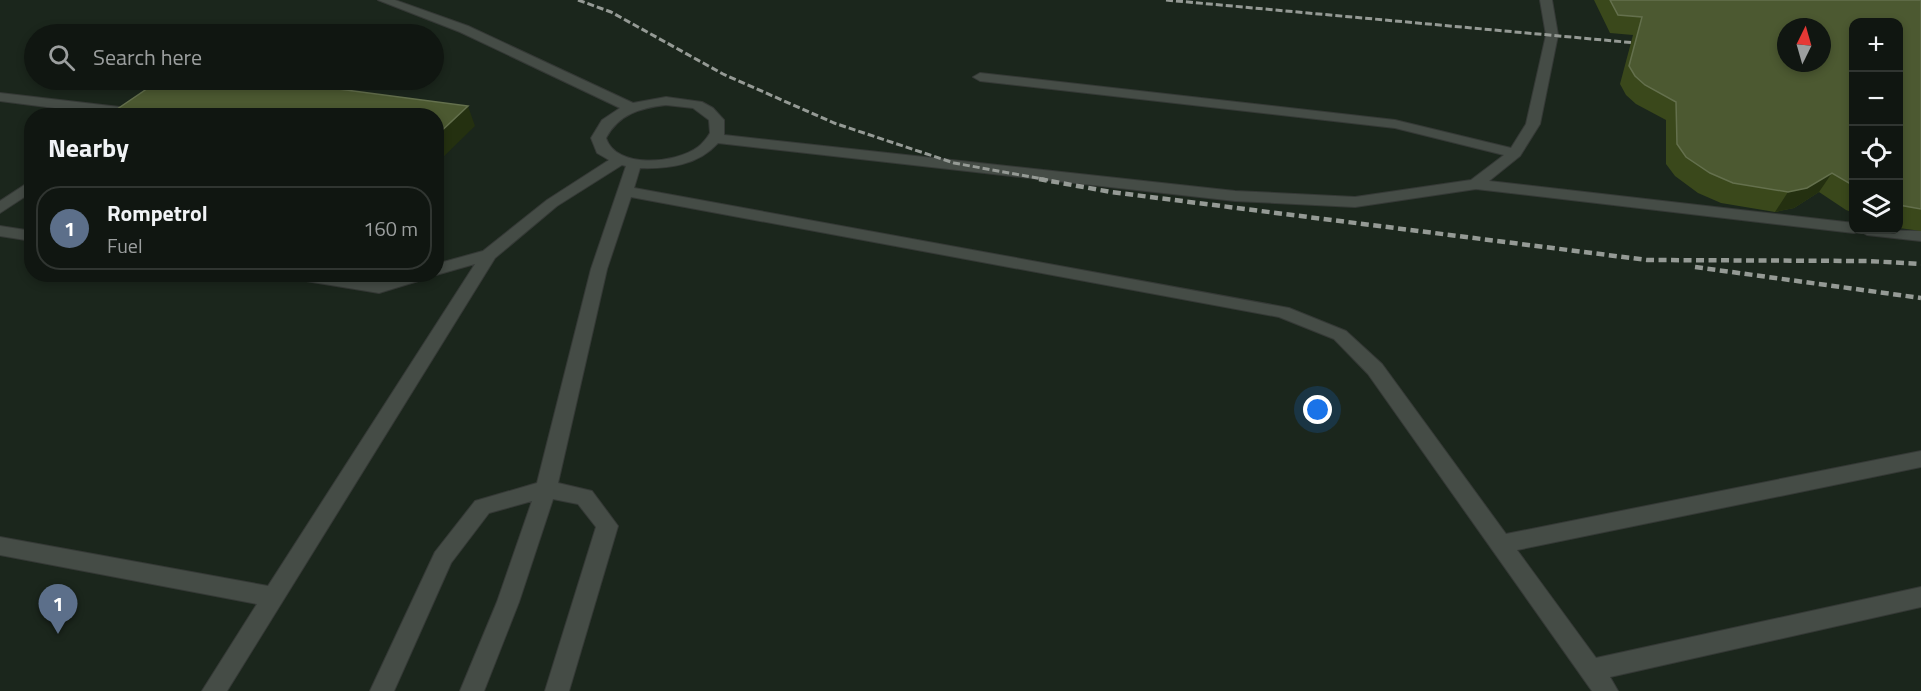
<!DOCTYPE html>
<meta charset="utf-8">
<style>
:root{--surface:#101611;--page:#1e231f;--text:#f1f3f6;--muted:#9c9f9f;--line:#303531;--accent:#b45309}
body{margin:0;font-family:"Titillium Web",sans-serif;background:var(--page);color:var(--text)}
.controls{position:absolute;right:18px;top:18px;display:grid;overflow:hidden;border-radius:12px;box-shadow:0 3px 9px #0003}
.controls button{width:54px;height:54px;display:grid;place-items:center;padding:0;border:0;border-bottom:2px solid var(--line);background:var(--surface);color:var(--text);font:30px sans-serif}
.compass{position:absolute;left:1777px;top:18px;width:54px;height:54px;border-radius:50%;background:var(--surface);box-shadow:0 3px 9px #0003;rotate:5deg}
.you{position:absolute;left:1318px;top:410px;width:21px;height:21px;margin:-15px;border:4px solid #fff;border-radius:50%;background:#1a73e8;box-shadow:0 0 0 9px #1a73e833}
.badge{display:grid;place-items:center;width:39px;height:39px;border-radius:50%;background:var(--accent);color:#fff;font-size:20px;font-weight:700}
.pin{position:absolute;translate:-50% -50px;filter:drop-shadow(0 2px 3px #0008)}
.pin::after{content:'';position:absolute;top:32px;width:21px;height:18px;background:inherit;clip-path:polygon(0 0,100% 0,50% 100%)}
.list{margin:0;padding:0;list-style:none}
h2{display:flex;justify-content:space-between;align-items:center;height:78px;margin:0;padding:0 24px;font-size:26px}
h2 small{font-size:20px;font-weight:400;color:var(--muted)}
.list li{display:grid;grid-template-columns:39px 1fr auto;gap:18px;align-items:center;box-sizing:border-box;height:84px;margin:0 12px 12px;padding:0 12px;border:2px solid var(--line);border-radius:24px}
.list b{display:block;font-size:22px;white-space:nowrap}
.list p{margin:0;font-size:20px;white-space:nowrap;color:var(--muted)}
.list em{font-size:20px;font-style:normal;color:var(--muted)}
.icon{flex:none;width:33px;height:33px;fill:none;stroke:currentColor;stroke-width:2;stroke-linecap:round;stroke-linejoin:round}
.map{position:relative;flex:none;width:1921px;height:691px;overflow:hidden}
.search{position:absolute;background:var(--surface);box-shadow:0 3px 9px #0003;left:24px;top:24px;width:420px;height:66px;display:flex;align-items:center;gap:15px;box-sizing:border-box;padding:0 21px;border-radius:33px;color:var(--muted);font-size:22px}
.panel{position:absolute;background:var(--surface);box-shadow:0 3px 9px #0003;left:24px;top:108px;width:420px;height:174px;border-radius:24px}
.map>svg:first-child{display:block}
</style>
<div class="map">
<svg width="1921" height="691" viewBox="0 0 1921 691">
<rect width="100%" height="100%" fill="#161d17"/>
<!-- built -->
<path fill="#1b261c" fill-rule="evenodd" d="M0,0H1921V691H0ZM1854,22H1898V230H1854ZM1786,27H1822V63H1786ZM34,34H434V80H34ZM32,116H436V274H32Z"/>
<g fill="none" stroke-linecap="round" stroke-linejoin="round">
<defs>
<path id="minor" d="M378,0H395L468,26L633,103L666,97L702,102L713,108L724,120V135L1235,191L1355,197L1471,180L1504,155L1395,128L980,81L973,77L980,73L1395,120L1511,148L1526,124L1546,35L1540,0H1552L1558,35L1540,124L1520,156L1489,181L1854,223V230L1921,231V241L1867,235L1860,231L1854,233L1476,189L1355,207L1235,201L718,143C698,165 669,169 640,168L634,188L1289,308L1346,331L1382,364L1506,534L1921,451V467L1517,550L1596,658L1921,587V607L1610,677L1618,691H1592L1368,374L1334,339L1279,317L631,197L607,269L558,483L592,491L618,526L569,691H545L596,527L578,504L553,499L519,602L484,691H460L497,602L532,501L489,513L451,563L394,691H370L435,552L475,501L537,483L591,269L626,166L622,165L557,206L495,258L227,691H202L257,604L0,555V537L268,586L475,264L436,275L433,274H436V264L483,251L547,200L609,160L597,153L591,138L602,120L620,108L460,32ZM666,105L693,108L709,120L710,133C707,138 702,144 698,147C675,164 616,169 606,138C619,114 640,108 666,105Z
M0,93L128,108L135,112L132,116H117L0,101Z
M32,180V192L0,213V201Z
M0,226L32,231V241L0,236Z
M286,274H333L379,281L402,274H430L428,278L379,293L294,279Z"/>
</defs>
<!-- minor casing -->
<use href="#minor" stroke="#353936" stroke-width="2"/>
<!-- minor -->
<use href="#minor" fill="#454c46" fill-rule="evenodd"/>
<!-- rail-far1 -->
<path stroke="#959a95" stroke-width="3" stroke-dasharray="7 3" stroke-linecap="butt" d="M578,0L611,12L723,74L834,123L954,163L1048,180
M1166,0L1647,44"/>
<!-- rail -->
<path stroke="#959a95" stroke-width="4.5" stroke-dasharray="8 4.5" stroke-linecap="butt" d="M1039,179L1111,192L1647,260L1868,261L1921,264
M1695,267L1921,298"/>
</g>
<!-- wall -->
<path fill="#3a481b" d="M1594,0H1921V231L1899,228V22H1854V213L1846,210L1819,192L1794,208L1775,212L1721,203L1698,193L1675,176L1666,164V120L1636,104L1626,95L1620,84L1633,35L1610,33Z"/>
<!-- shaded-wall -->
<path fill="#243010" d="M468,106L475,126L436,164V136Z
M1832,173L1819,192L1794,208L1775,212L1788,192Z"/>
<!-- building -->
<path fill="#4c5931" stroke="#64704d" stroke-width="1.5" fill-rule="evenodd" d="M1610,0H1921V209L1899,205V22H1854V186L1832,173L1807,188L1788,192L1733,183L1710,173L1686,157L1677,144L1676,102L1645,85L1635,76L1629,66L1642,17L1618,15ZM1786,27H1822V63H1786Z
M160,80H270L468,106L436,136V116H107Z"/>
</svg>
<div class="controls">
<button>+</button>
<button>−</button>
<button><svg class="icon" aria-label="locate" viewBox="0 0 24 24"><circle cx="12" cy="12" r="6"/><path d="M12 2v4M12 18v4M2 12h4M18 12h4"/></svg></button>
<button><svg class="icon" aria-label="layers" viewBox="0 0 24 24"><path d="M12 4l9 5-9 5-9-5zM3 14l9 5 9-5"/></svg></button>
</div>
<svg class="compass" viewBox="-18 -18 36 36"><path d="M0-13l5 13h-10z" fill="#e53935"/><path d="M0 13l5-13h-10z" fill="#9c9f9f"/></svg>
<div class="you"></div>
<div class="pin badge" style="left:58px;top:634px;background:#5c6f8a">1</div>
<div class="search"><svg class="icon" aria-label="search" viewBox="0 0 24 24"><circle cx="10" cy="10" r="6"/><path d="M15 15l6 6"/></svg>Search here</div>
<section class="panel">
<h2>Nearby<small></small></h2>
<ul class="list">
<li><span class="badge" style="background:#5c6f8a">1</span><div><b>Rompetrol</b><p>Fuel</p></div><em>160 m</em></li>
</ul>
</section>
</div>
